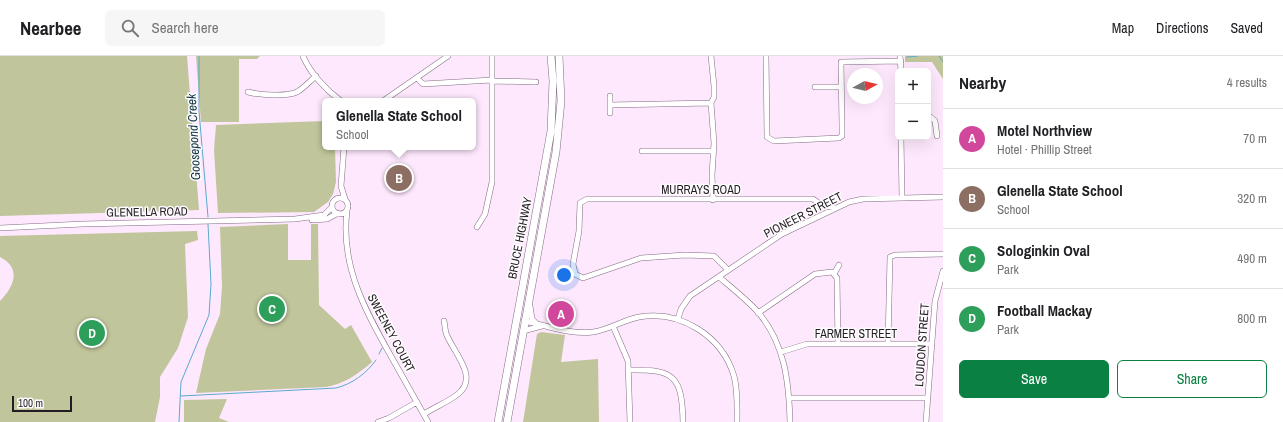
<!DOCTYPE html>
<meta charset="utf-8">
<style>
:root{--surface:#fff;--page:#f6f6f6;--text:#202124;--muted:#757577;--line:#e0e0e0;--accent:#0b8043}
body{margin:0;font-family:"Archivo Narrow",sans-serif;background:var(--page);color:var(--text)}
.controls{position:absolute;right:12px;top:12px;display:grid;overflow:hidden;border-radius:6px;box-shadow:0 4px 16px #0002}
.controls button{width:36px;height:36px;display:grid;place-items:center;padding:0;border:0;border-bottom:1px solid var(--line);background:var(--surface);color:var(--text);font:20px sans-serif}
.compass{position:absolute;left:847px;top:12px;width:36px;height:36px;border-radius:50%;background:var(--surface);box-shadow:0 4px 16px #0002;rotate:82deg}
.scale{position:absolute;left:12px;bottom:10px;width:60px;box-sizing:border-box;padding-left:4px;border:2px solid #251b24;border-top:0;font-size:11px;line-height:14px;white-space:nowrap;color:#251b24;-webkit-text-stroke:3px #fdfdfd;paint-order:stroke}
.you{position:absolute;left:564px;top:219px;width:14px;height:14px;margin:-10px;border:3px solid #fff;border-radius:50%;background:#1a73e8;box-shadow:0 0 0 6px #1a73e833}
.badge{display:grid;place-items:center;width:26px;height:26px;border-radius:50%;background:var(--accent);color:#fff;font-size:13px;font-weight:700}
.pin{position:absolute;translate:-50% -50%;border:2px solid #fff;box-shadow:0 1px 4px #0006}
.popup{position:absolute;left:322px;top:42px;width:154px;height:52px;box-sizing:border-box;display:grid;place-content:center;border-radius:6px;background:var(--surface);filter:drop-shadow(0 1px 3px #0005);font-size:13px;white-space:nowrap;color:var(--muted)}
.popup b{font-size:15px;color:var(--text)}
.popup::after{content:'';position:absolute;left:50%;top:100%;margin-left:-8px;border:8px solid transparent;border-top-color:var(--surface)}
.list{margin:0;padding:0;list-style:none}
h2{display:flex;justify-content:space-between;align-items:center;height:52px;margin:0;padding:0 16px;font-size:17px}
h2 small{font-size:13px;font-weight:400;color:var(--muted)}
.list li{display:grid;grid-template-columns:26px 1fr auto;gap:12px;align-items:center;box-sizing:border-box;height:60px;padding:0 16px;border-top:1px solid var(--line)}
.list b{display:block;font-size:15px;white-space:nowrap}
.list p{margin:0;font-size:13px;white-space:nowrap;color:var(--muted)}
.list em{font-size:13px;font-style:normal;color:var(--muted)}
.actions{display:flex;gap:8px;padding:12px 16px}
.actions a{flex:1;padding:9px 0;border:1px solid var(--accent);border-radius:6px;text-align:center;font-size:14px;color:var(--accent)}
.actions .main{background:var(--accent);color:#fff}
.icon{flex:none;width:22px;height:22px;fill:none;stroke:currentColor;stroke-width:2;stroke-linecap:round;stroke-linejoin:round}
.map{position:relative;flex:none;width:943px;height:366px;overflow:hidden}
header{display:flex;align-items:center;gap:24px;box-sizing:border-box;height:56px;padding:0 20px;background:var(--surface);border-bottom:1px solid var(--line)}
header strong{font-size:19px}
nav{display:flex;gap:22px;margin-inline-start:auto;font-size:14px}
.search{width:280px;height:36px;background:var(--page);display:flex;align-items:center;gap:10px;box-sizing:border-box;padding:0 14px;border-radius:6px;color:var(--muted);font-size:15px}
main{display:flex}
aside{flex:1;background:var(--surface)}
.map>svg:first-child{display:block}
</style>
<header>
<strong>Nearbee</strong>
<div class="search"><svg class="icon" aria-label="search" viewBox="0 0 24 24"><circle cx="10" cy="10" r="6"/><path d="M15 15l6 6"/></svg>Search here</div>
<nav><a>Map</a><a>Directions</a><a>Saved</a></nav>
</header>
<main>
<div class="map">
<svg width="943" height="366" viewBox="0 0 943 366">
<rect width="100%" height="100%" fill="#fee8fd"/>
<!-- green -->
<path fill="#c1c59b" d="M0,0H187L199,154L0,160Z
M196,0H260L257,3H239V66H201Z
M905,0H943V23L932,6H905Z
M325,65V91H335L336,126L333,138L328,146L314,156L218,157L214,94L216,69Z
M288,168V204H311V168H318L319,249L345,273L351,269L372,306C358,318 344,328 326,331L196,337L206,293L220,258L222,231L220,171Z
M197,175L198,184L185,188L188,261L178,292L160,321V341L155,366H0V245C14,231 22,212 0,201V180Z
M541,276L565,279L561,306L598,303L599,366H523L537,278Z
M227,343L219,362L229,366H184V344Z"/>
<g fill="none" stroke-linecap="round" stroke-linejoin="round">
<!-- stream -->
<path stroke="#5ba9cd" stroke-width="1" d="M199,0V55L208,161
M939,0L943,6
M907,1L918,0
M379,298L382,292
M181,340L336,332C352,328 366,318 376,304
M179,366L181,326L209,259L211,228L208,168"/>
<defs>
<path id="minor" d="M303,0C310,17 326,34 341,45
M711,0L714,30V41L711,47L714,87L712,119L713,144
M766,0L767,78V81L774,85L839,82L842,80V71L841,6L901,5
M900,0L901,15
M417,22L423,28L492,24
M492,25L536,26
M815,31H841
M248,36C259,39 286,41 297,36C304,32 310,25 316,20
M610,40V57
M383,45L448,0
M610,49L711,47
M928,59L935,65L937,80
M901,81L902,142
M344,91L341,130L345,143
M642,95H714
M332 150a8 8 0 1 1 16 0a8 8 0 1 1-16 0Z
M347,155C340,210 366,256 392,302C404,323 416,345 428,366
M312,164L327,163L338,157
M477,171L485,158L492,126V0
M0,172L83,168L295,163L324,159L332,151
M728,214L714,200L685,199L641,202L583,222L575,218L573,208L579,175L580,147L587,143H813L821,149L835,152
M834,218L839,209
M719,221C732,232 746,243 758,256C785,288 789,326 790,366
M530,250L532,263L536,267
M758,257L815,218L832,216L837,222L838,288
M678,263L681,253L690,240L782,178L849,146L863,143L943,141
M524,265C546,269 570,279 593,276C609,274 623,264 639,261C681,254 722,280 734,320C738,335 737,351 737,366
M613,270L628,305L630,366
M523,275L542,270
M888,288L890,201L895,199L943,198
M781,296L807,288H932
M630,314C675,313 682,321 683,366
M790,342H928
M424,358C435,351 448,346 458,338C480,321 452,295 446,277C445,274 445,269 444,265
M378,366L389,362L417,346
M926,366L935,245L943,215"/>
<path id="highway" d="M498,366L551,75L553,25L551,0
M507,366L556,96L561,45L559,0"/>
</defs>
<!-- minor casing -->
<use href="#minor" stroke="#836b82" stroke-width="6"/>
<!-- highway casing -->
<use href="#highway" stroke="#836b82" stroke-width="8"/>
<!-- minor -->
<use href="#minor" stroke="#fff" stroke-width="5"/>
<!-- highway -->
<use href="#highway" stroke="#fff" stroke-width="7"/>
</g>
<g text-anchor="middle" stroke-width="3" stroke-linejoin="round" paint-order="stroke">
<!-- street labels -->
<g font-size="12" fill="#251b24" stroke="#fdfdfd">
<text x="701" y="138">MURRAYS ROAD</text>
<text transform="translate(147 156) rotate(-1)" y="4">GLENELLA ROAD</text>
<text transform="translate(803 159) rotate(-27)" y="4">PIONEER STREET</text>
<text transform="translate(520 182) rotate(-79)" y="4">BRUCE HIGHWAY</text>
<text transform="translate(391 277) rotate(62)" y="4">SWEENEY COURT</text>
<text x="856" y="282">FARMER STREET</text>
<text transform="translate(922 289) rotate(-86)" y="4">LOUDON STREET</text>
</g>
<!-- water labels -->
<g font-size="13" font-style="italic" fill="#143747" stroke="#fdfdfd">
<text transform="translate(193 81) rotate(-93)" y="5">Goosepond Creek</text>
</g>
</g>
</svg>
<div class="controls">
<button>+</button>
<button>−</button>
</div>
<svg class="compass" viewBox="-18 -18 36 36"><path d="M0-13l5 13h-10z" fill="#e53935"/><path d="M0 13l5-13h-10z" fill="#757577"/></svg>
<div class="scale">100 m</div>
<div class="you"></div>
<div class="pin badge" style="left:561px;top:258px;background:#d1479c">A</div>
<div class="pin badge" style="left:399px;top:122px;background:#8d6e63">B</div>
<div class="popup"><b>Glenella State School</b>School</div>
<div class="pin badge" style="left:272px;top:253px;background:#2e9e5b">C</div>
<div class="pin badge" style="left:92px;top:277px;background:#2e9e5b">D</div>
</div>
<aside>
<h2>Nearby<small>4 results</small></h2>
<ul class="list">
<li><span class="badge" style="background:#d1479c">A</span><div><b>Motel Northview</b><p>Hotel · Phillip Street</p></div><em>70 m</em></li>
<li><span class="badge" style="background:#8d6e63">B</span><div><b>Glenella State School</b><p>School</p></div><em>320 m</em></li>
<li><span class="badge" style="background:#2e9e5b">C</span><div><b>Sologinkin Oval</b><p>Park</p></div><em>490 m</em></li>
<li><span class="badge" style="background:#2e9e5b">D</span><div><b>Football Mackay</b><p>Park</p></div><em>800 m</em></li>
</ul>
<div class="actions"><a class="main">Save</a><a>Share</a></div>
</aside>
</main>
